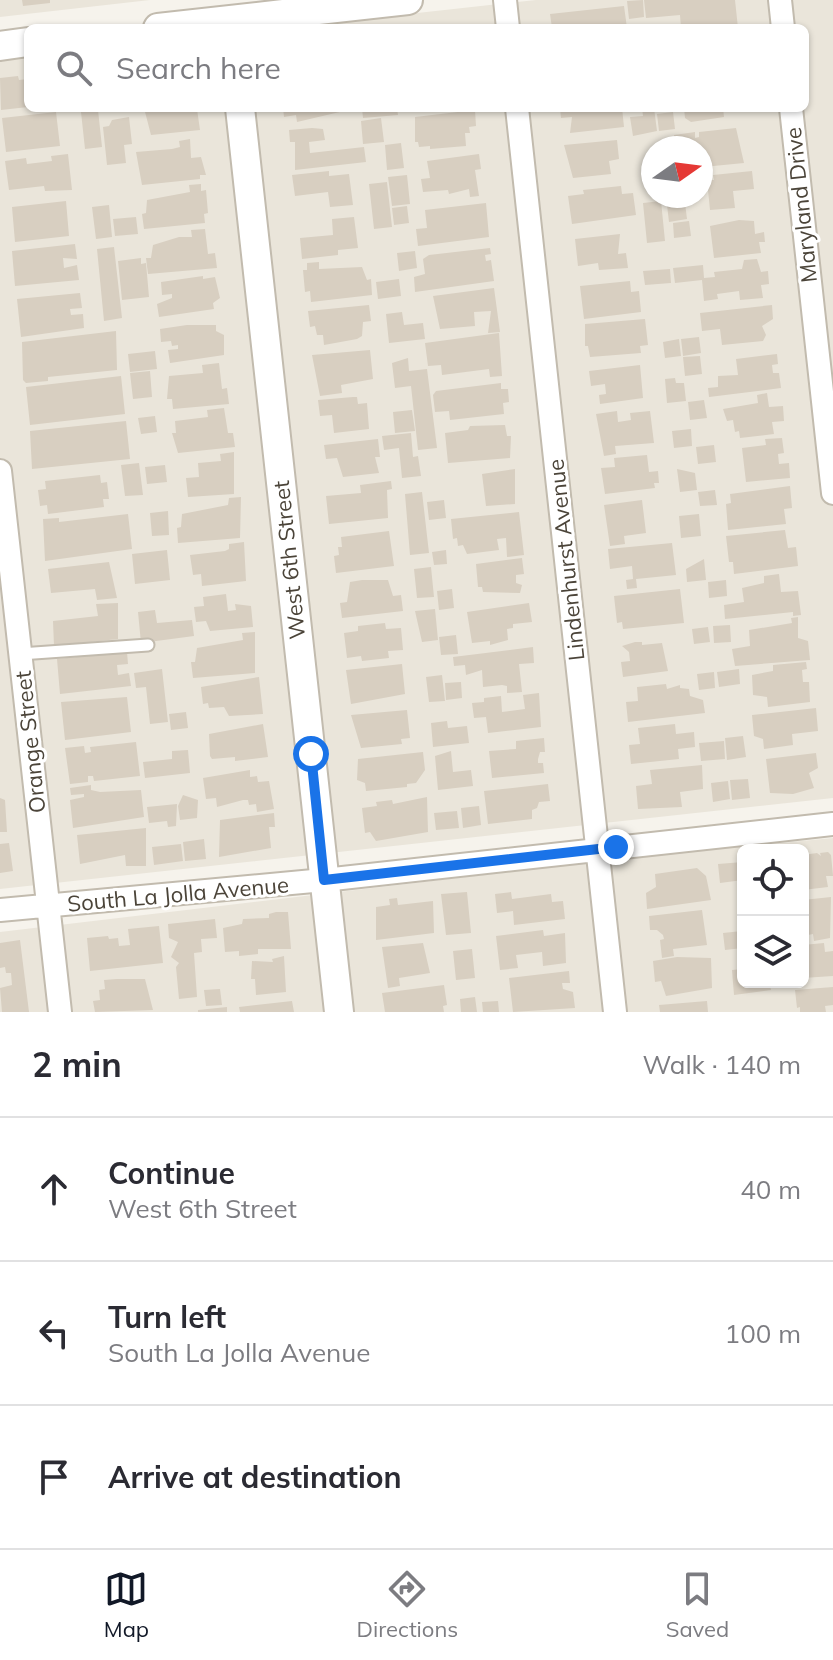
<!DOCTYPE html>
<meta charset="utf-8">
<style>
:root{--surface:#fff;--page:#f2f2f3;--text:#2b2b33;--muted:#7c7c81;--line:#e1e1e2;--accent:#111827}
body{margin:0;font-family:Mulish,sans-serif;background:var(--page);color:var(--text)}
.controls{position:absolute;right:24px;bottom:24px;display:grid;overflow:hidden;border-radius:12px;box-shadow:0 2px 6px #0004}
.controls button{width:72px;height:72px;display:grid;place-items:center;padding:0;border:0;border-bottom:2px solid var(--line);background:var(--surface);color:var(--text);font:40px sans-serif}
.compass{position:absolute;left:641px;top:136px;width:72px;height:72px;border-radius:50%;background:var(--surface);box-shadow:0 2px 6px #0004;rotate:76deg}
.stop{position:absolute;width:24px;height:24px;margin:-18px;border:6px solid #1a73e8;border-radius:50%;background:#fff}
.stop.end{background:#1a73e8;border-color:#fff;box-shadow:0 2px 8px #0008}
.list{margin:0;padding:0;list-style:none}
h2{display:flex;justify-content:space-between;align-items:center;height:104px;margin:0;padding:0 32px;font-size:34px}
h2 small{font-size:26px;font-weight:400;color:var(--muted)}
.list li{display:grid;grid-template-columns:52px 1fr auto;gap:24px;align-items:center;box-sizing:border-box;height:144px;padding:0 32px;border-top:2px solid var(--line)}
.list b{display:block;font-size:30px;white-space:nowrap}
.list p{margin:0;font-size:26px;white-space:nowrap;color:var(--muted)}
.list em{font-size:26px;font-style:normal;color:var(--muted)}
.icon{flex:none;width:44px;height:44px;fill:none;stroke:currentColor;stroke-width:2;stroke-linecap:round;stroke-linejoin:round}
.map{position:relative;flex:none;width:833px;height:1012px;overflow:hidden}
.search{position:absolute;background:var(--surface);box-shadow:0 2px 6px #0004;left:24px;right:24px;top:24px;height:88px;display:flex;align-items:center;gap:20px;box-sizing:border-box;padding:0 28px;border-radius:12px;color:var(--muted);font-size:30px}
.sheet{height:536px;background:var(--surface)}
nav{display:flex;justify-content:space-around;align-items:center;box-sizing:border-box;height:112px;border-top:2px solid var(--line);background:var(--surface);font-size:22px;color:var(--muted)}
nav a{display:grid;justify-items:center;gap:4px}
nav .on{color:var(--accent)}
.map>svg:first-child{display:block}
</style>
<div class="map">
<svg width="833" height="1012" viewBox="0 0 833 1012">
<rect width="100%" height="100%" fill="#f6f3ec"/>
<!-- residential -->
<path fill="#eae5da" fill-rule="evenodd" d="M0,0H150L0,17Z
M536,0H833V798L0,889V59L28,56V108H805V28H282ZM653,148H701V196H653Z
M833,838V1012H0V932L634,857ZM743,850H803V982H743Z"/>
<!-- building -->
<path fill="#d8cfc1" d="M22,0H50V3L23,6Z
M643,0L644,17L629,19L627,1Z
M644,0H735L738,28H681L680,15L646,18Z
M624,6L627,28H552L550,14Z
M18,76L19,80L28,79V107L1,110L0,78Z
M144,108L197,109L200,130L151,135Z
M283,108H344V111L297,122L296,115L284,117Z
M362,108H397L398,115L363,118Z
M560,108H622L624,127L570,133L572,117L561,118Z
M642,108H654L657,131L633,136L630,117L643,116Z
M684,108H723L724,117L691,122L685,118Z
M98,110L102,147L85,149L81,112Z
M475,110L476,126L469,127L470,133H465L466,146L430,149V146L419,147L418,142H415V117Z
M56,112L60,146L6,152L2,118Z
M673,112L675,129L659,131L657,114Z
M129,117L132,144L124,145L126,163L107,165L103,127L109,126L112,120Z
M381,118L384,142L363,144L361,121Z
M312,128L323,129L325,140L309,142L310,153L364,147L366,162L295,170V142H290L289,130Z
M736,128L744,163L703,167L701,148H676L674,135L695,132V138L699,137V132Z
M190,139L191,158L201,157L206,175H200V179L142,185L136,152L172,149L180,147L179,141Z
M617,140L619,159L609,161L611,174L573,178L564,145Z
M401,143L404,168L387,170L385,145Z
M68,154L72,190L45,191L44,186L9,190L5,161L26,158L27,164L52,161L51,156Z
M479,154L481,169L475,170L479,196L470,197L469,189L449,194L448,190L423,192L421,179L430,178L427,161Z
M329,171V176L349,174L353,205L330,207L328,192L295,196L292,175Z
M752,171L754,189L733,191L735,208L710,210L707,180H714L713,175Z
M407,175L410,204L392,206L388,177Z
M387,182L392,227L374,229L369,184Z
M201,184V191L206,190L208,213L204,214L205,223L144,229L142,214L146,213L147,200L190,192L189,185Z
M621,186L622,194L633,193L636,215L572,224L568,196L584,194L583,190Z
M66,201L69,236L15,242L12,207Z
M661,201L665,241L647,243L643,203Z
M486,203L489,237L418,246L416,229L427,228L425,210Z
M685,203L687,219L669,222L667,205Z
M109,205L112,237L96,239L92,207Z
M407,206L409,223L394,225L392,208Z
M136,217L138,234L115,236L113,219Z
M354,217L358,248L338,250V255L302,259L300,238L333,235L332,219Z
M739,220L754,221L755,234L764,232L765,242H759L761,253L714,258L710,226Z
M689,221L691,236L674,238L673,223Z
M205,229L208,254L215,253L217,268L148,274L146,258H151L153,245L179,237H192L191,230Z
M620,234L618,254L626,253L628,268L599,270L598,263L578,266L575,239Z
M75,244L77,259L63,258L64,268L77,265L79,280L15,286L12,251Z
M114,247L122,318L104,321L97,249Z
M490,248L491,254L485,255L486,261L491,260L494,281L415,292L414,277L425,274L423,259L429,255Z
M415,251L417,268L399,271L397,253Z
M141,258V264L146,263L149,297L122,300L118,261Z
M757,259L761,272L768,271L769,284L761,285L763,298L740,300L739,291L717,294L718,299L704,301L702,280L675,283L673,268L703,265L704,278L715,277L714,272L742,269L744,260Z
M319,262V269L362,267L367,280L371,279L372,295L311,302L310,291L305,292L303,270H307V263Z
M670,269L671,283L645,285L643,271Z
M203,276V279L215,277L220,298L213,303L214,309L159,317L157,304L172,298V294L162,295L161,282Z
M399,279L401,296L378,299L376,282Z
M630,281L631,292L639,291L641,312L584,319L580,286Z
M494,288L500,332L488,333L491,311L474,312L475,326L440,329L433,296Z
M80,293L82,308L70,309L71,315L83,314L84,328L21,337L17,299Z
M369,305L371,321L363,322L362,336L357,339L324,345L323,335H317L315,326L310,327L308,311Z
M772,305L773,319L762,326L766,335L763,341L722,345L720,329L702,331L700,313Z
M402,312L404,325L423,323L425,339L389,343L386,314Z
M645,319L648,345L640,346L641,353L590,357L588,346H585V324Z
M187,325H216V331L224,335V355L170,363L168,350L178,349V345L172,346L171,341L161,342L160,329Z
M116,331L117,370L48,377V381L26,383L23,380L22,342Z
M499,333L502,376L490,377L489,369L442,375L441,365L428,366L425,343Z
M699,337L701,353L683,356L681,339Z
M679,339L681,356L665,358L663,342Z
M370,350L373,379L341,385L342,393L320,396L312,355Z
M155,351L157,369L130,372L128,354Z
M777,354L778,364L772,365L773,373H779L781,388L709,397L708,388L718,387V376L738,375L736,359Z
M700,356L702,374L685,376L683,357Z
M408,358L409,371L427,369L437,448L418,450L411,386L395,388L392,363Z
M219,363L222,389L227,388L229,404L173,409L172,399H167L169,376L203,373L202,365Z
M640,365L643,398L600,404L599,395L606,394L605,384L591,386L589,371Z
M150,371L152,397L133,399L130,373Z
M121,376L125,414L30,425L26,387Z
M675,378L676,383H684L686,401L667,403L665,379Z
M501,383V389H508L509,402L503,403L504,414L450,420L449,411L435,412L433,395L436,391Z
M767,393L769,407L783,406L784,421L772,422L774,434L740,438L739,431L735,432L733,420L727,421L723,409L758,403L757,395Z
M353,397H357L358,404L367,403L369,429L334,433L332,415L320,416L318,400Z
M704,400L707,418L690,420L688,402Z
M224,408L228,433H233L235,447L178,453L172,433H176L175,421L208,417L207,410Z
M412,410L415,431L395,433L393,412Z
M617,411L618,422L631,420L630,413L650,411L654,443L615,446L616,454L604,456L596,414Z
M155,416L157,432L141,434L138,418Z
M126,421L130,459L32,469L30,431Z
M505,425L507,436H511L510,458L448,463L445,433L468,430L470,426Z
M691,429L692,446L674,448L672,431Z
M411,433L413,457L418,456L421,476L402,478L399,448L384,450L382,436Z
M782,438L784,453L778,454L779,464L789,463L790,478L746,482L742,448L766,445L765,439Z
M378,439L380,457H375L379,473L343,477L337,458L326,459L324,445Z
M714,445L716,462L698,464L696,447Z
M234,452V494L188,497L186,478L199,477L198,463L221,461L220,454Z
M647,455L649,472L658,471L659,483H654L655,488L605,494L601,468L615,467L614,458Z
M139,463L143,495L125,496L121,465Z
M165,465L167,482L147,484L145,467Z
M515,469V504L486,506L482,474Z
M677,469L695,473L697,490L680,492Z
M100,475L101,483L107,482L109,499H103L104,507L48,514L47,505L40,506L38,490L46,489L45,481Z
M391,481L392,489L387,490L388,518L329,524L326,496L361,493L360,485Z
M790,486L792,508L784,509L786,524L728,530L726,504L731,503L730,494Z
M715,490L717,505L700,506L698,492Z
M422,492L429,553L410,555L405,494Z
M241,497L240,538L178,543L177,528L181,527L182,514L228,505L229,498Z
M444,500L446,518L429,520L427,502Z
M642,500L646,533L624,536L625,544L610,546L604,505Z
M168,511L169,535L152,536L150,513Z
M519,512L524,555L507,557L506,538L497,539L499,550L467,554L463,545L458,546L457,538L453,539L451,519Z
M128,514L132,549L45,561L43,519L59,518V522Z
M699,514L701,536L681,538L679,516Z
M785,530L788,548L796,547L798,566L734,574L733,562H729L726,536Z
M389,531L394,566L336,573L334,556L339,555L338,547H342L341,537Z
M244,542L246,581L202,586L201,574L193,575L190,555L225,551L229,549V544Z
M672,543L676,575L636,579L637,588L627,589L626,580L633,579L632,566L610,569L608,549Z
M167,550L170,580L135,584L132,554Z
M446,550L447,564L434,565L432,552Z
M522,558L524,574L516,575V583L522,585L520,593L483,592L482,587H478L476,564Z
M704,559L706,580L687,582L686,569Z
M109,562L117,598L97,600L95,589L51,593L48,569Z
M431,567L434,597L417,598L414,569Z
M779,574L781,592L798,591L801,615L793,616V612L725,619L724,605L744,602L742,588L764,583V576Z
M362,580H388L393,596L401,595L403,611L342,618L340,603L347,602L350,582Z
M726,580L727,596L709,598L708,582Z
M452,589L454,608L439,610L437,591Z
M680,589L684,623L623,629L622,622L617,623L614,596Z
M226,594L228,611L236,610L235,604L251,606L253,627L210,631L206,621L196,622L194,607L204,606L203,597Z
M118,603V639L54,646L53,621L98,616L96,604Z
M529,603L532,622L513,624V628L507,629L508,640L490,645V641L472,643L467,612Z
M435,609L438,640L422,642L415,611Z
M155,610L157,623L192,620L194,636L141,643L138,612Z
M798,617V638L808,641L810,660L735,666L732,649L750,646L749,630L792,623L791,618Z
M385,623L386,629L401,628L403,650L388,651L389,658L362,661L361,656L347,658L344,633L358,631V626Z
M730,625L731,642L714,643L713,626Z
M708,627L710,642L694,644L692,629Z
M255,632V673L193,678L191,662H195L197,648L243,640L242,633Z
M456,635L458,654L441,655L439,637Z
M635,642H642V645L662,643L668,671L623,677L621,662L630,661L629,652L622,646Z
M533,647L534,663L519,664L522,692L507,693V686L502,685L483,687L482,670L466,675L465,665L454,666L453,657Z
M127,652L128,664L117,665L118,675L129,673L131,686L60,694L57,659Z
M806,662L807,669L802,670L803,682H809L810,702L768,707L767,697L753,695L752,675L773,671V665Z
M402,664L405,694L351,704L346,670Z
M162,669L168,722L150,724L146,687L136,688L134,673Z
M739,669L740,684L719,687L717,672Z
M714,672L715,688L699,690L697,674Z
M442,675L445,701L429,702L426,677Z
M259,677L263,714L229,716L224,707L209,708L208,703L203,704L201,687Z
M461,682L462,698L446,700L445,683Z
M666,684L667,689L680,685V688L689,689L690,696L703,700L705,713L628,722L626,702L638,701L637,687Z
M539,693L541,727L488,733L486,717L474,718L472,703L484,702V698L501,696L502,712L525,709L523,695Z
M127,697L131,732L65,740L61,702Z
M816,708L818,731L792,734L793,745L764,749L763,739L754,736L752,715Z
M407,710L410,738L401,739L402,744L361,748L351,715Z
M186,712L188,728L171,730L169,714Z
M447,721L448,728L467,726L469,743L433,747L431,723Z
M263,724L268,757L235,761V757L212,759L210,756L209,734Z
M675,724L676,734L694,732L695,747L678,749L679,759L631,764L629,745L640,744L638,728Z
M743,736L746,757L727,760L725,738Z
M544,738L545,752H540L538,759V763H543L544,773L492,778L489,751L516,749V741Z
M724,741L725,759L701,761L699,743Z
M136,742L140,776L94,781L93,776H88V782L70,784L65,748L84,746L85,753L91,752L90,747Z
M188,750L190,773L145,778L143,762L172,759V751Z
M451,751L453,772L471,770L473,786L438,790L435,756Z
M423,752L425,770L416,783L407,784V787L366,791L365,783L357,780L358,759Z
M816,753L818,768L809,773L814,788L793,794L770,793L766,759Z
M702,765L703,789L680,792L682,807L638,809L636,786L652,784L650,770Z
M250,770V777L257,776L258,782L269,781L274,809L257,812L256,804L249,805L248,800H243L217,807L216,798L206,799L203,778Z
M748,779L750,798L732,800L730,780Z
M728,781L730,799L713,802L711,783Z
M548,784L550,801L539,802L537,808L532,810V819L488,824L484,791Z
M91,785V790L100,792L141,790L144,817L73,828L70,800L84,797V794L71,795L70,788Z
M183,795L198,800L197,818L180,820L178,806Z
M427,797L428,832L376,841L370,832L365,833L362,808L377,806L376,802L392,800L393,804Z
M0,798L5,800L7,832H0Z
M177,804L176,826L168,827L167,821L149,823L147,807Z
M479,806L481,825L463,828L461,808Z
M457,811L459,828L436,830L434,813Z
M274,813L275,827H269L271,848L219,857L220,820Z
M146,828V866H126L125,855L80,864L77,835Z
M204,839L206,859L185,861L183,842Z
M9,843L13,871L0,873V844Z
M181,844L183,861L154,865L152,847Z
M828,852L831,855L833,876H826L828,887L803,890V855L817,853L821,856L820,853Z
M743,862V880L720,883L718,864Z
M697,868L706,876L711,900L647,909L646,893L656,887L655,874Z
M467,892L471,933L446,935L441,894Z
M511,892L512,899L551,894L552,902L563,901L565,919L514,925L513,911L497,913L495,894Z
M831,897L830,938L814,941L813,934L803,936V900Z
M397,898L398,905L433,901L434,933L376,940V907L390,905L389,899Z
M702,910L707,945L673,949L674,956L662,958L660,940L664,939L663,935L657,930H650L649,916Z
M276,912H288L291,949H258V954L239,956V951L225,952L223,928L242,924L243,919L269,918V914Z
M215,919L217,938L201,939L202,952L194,953L197,997L179,999L176,967L179,963L171,957L178,942L169,938L168,924Z
M159,926L163,963L90,971L87,938L108,936L109,939L118,938L119,946L130,945L128,929Z
M543,930L544,936L565,933L566,963L543,966L542,952L516,955L518,968L500,970L496,936Z
M742,931L743,948L725,950L723,933Z
M20,940L29,1012H2L0,988L12,985L11,973H6L5,967L0,968V943Z
M423,943L430,973L399,978L400,986L388,988L382,947Z
M824,943L825,952L833,951V976L803,978V945Z
M472,949L475,978L456,980L453,951Z
M284,956L286,992L256,995L255,979H251L252,961L273,962L272,959Z
M677,957L711,958L712,988L666,996L661,981L655,982L653,961Z
M743,969V982H769L771,990L734,995L732,970Z
M569,971L570,983H562L563,989L573,992L575,1008L513,1012L509,978Z
M117,979H145L153,1010L95,1012L93,1001L100,1000L99,990L105,989L104,980Z
M444,985L447,1005L443,1006L444,1012H385L382,993Z
M833,987V1005L825,1006L826,1012H800V1007L797,1008L795,990Z
M220,989L222,1005L206,1006L204,990Z
M475,997L477,1012H461L460,999Z
M292,1001L294,1012H240L239,1007Z
M498,1001L499,1012H483L482,1002Z
M707,1001L708,1012H660L659,1005Z
M227,1007V1012H198V1010Z"/>
<g fill="none" stroke-linecap="round" stroke-linejoin="round">
<defs>
<path id="service" d="M20,654L148,645"/>
<path id="minor" d="M505,0L508,28
M780,0L783,28
M517,108L615,1012
M791,108L833,493
M0,471L60,1012
M0,910L324,880L833,824"/>
<path id="tertiary" d="M158,28L408,0
M0,46L28,42
M240,108L339,1012"/>
</defs>
<!-- service casing -->
<use href="#service" stroke="#c2bbae" stroke-width="15"/>
<!-- minor casing -->
<use href="#minor" stroke="#c2bbae" stroke-width="26"/>
<!-- tertiary casing -->
<use href="#tertiary" stroke="#c2bbae" stroke-width="32"/>
<!-- service -->
<use href="#service" stroke="#fff" stroke-width="11"/>
<!-- minor -->
<use href="#minor" stroke="#fff" stroke-width="22"/>
<!-- tertiary -->
<use href="#tertiary" stroke="#fff" stroke-width="28"/>
</g>
<g fill="none" stroke-linecap="round" stroke-linejoin="round">
<!-- route -->
<path stroke="#1a73e8" stroke-width="10" d="M311,754L324,880L616,847"/>
</g>
<g text-anchor="middle" stroke-width="6" stroke-linejoin="round" paint-order="stroke">
<!-- street labels -->
<g font-size="22" fill="#4b4439" stroke="#fff">
<text transform="translate(801 205) rotate(-96)" y="8">Maryland Drive</text>
<text transform="translate(289 560) rotate(-96)" y="8">West 6th Street</text>
<text transform="translate(566 560) rotate(-96)" y="8">Lindenhurst Avenue</text>
<text transform="translate(30 742) rotate(-96)" y="8">Orange Street</text>
<text transform="translate(178 894) rotate(-5)" y="8">South La Jolla Avenue</text>
</g>
</g>
</svg>
<div class="controls">
<button><svg class="icon" aria-label="locate" viewBox="0 0 24 24"><circle cx="12" cy="12" r="6"/><path d="M12 2v4M12 18v4M2 12h4M18 12h4"/></svg></button>
<button><svg class="icon" aria-label="layers" viewBox="0 0 24 24"><path d="M12 4l9 5-9 5-9-5zM3 14l9 5 9-5"/></svg></button>
</div>
<svg class="compass" viewBox="-18 -18 36 36"><path d="M0-13l5 13h-10z" fill="#e53935"/><path d="M0 13l5-13h-10z" fill="#7c7c81"/></svg>
<div class="stop" style="left:311px;top:754px"></div>
<div class="stop end" style="left:616px;top:847px"></div>
<div class="search"><svg class="icon" aria-label="search" viewBox="0 0 24 24"><circle cx="10" cy="10" r="6"/><path d="M15 15l6 6"/></svg>Search here</div>
</div>
<section class="sheet">
<h2>2 min<small>Walk · 140 m</small></h2>
<ul class="list">
<li><svg class="icon" aria-label="ahead" viewBox="0 0 24 24"><path d="M12 20V5M6 11l6-6 6 6"/></svg><div><b>Continue</b><p>West 6th Street</p></div><em>40 m</em></li>
<li><svg class="icon" aria-label="left" viewBox="0 0 24 24"><path d="M17 20v-9H6M10 6l-5 5 5 5"/></svg><div><b>Turn left</b><p>South La Jolla Avenue</p></div><em>100 m</em></li>
<li><svg class="icon" aria-label="arrive" viewBox="0 0 24 24"><path d="M6 21V4h12l-3 4 3 4H6"/></svg><div><b>Arrive at destination</b></div></li>
</ul>
</section>
<nav>
<a class="on"><svg class="icon" aria-label="map" viewBox="0 0 24 24"><path d="M3 6l6-2 6 2 6-2v14l-6 2-6-2-6 2zM9 4v14M15 6v14"/></svg>Map</a>
<a><svg class="icon" aria-label="directions" viewBox="0 0 24 24"><path d="M12 3l9 9-9 9-9-9zM9 14v-3h6M13 9l2 2-2 2"/></svg>Directions</a>
<a><svg class="icon" aria-label="saved" viewBox="0 0 24 24"><path d="M7 4h10v16l-5-4-5 4z"/></svg>Saved</a>
</nav>
